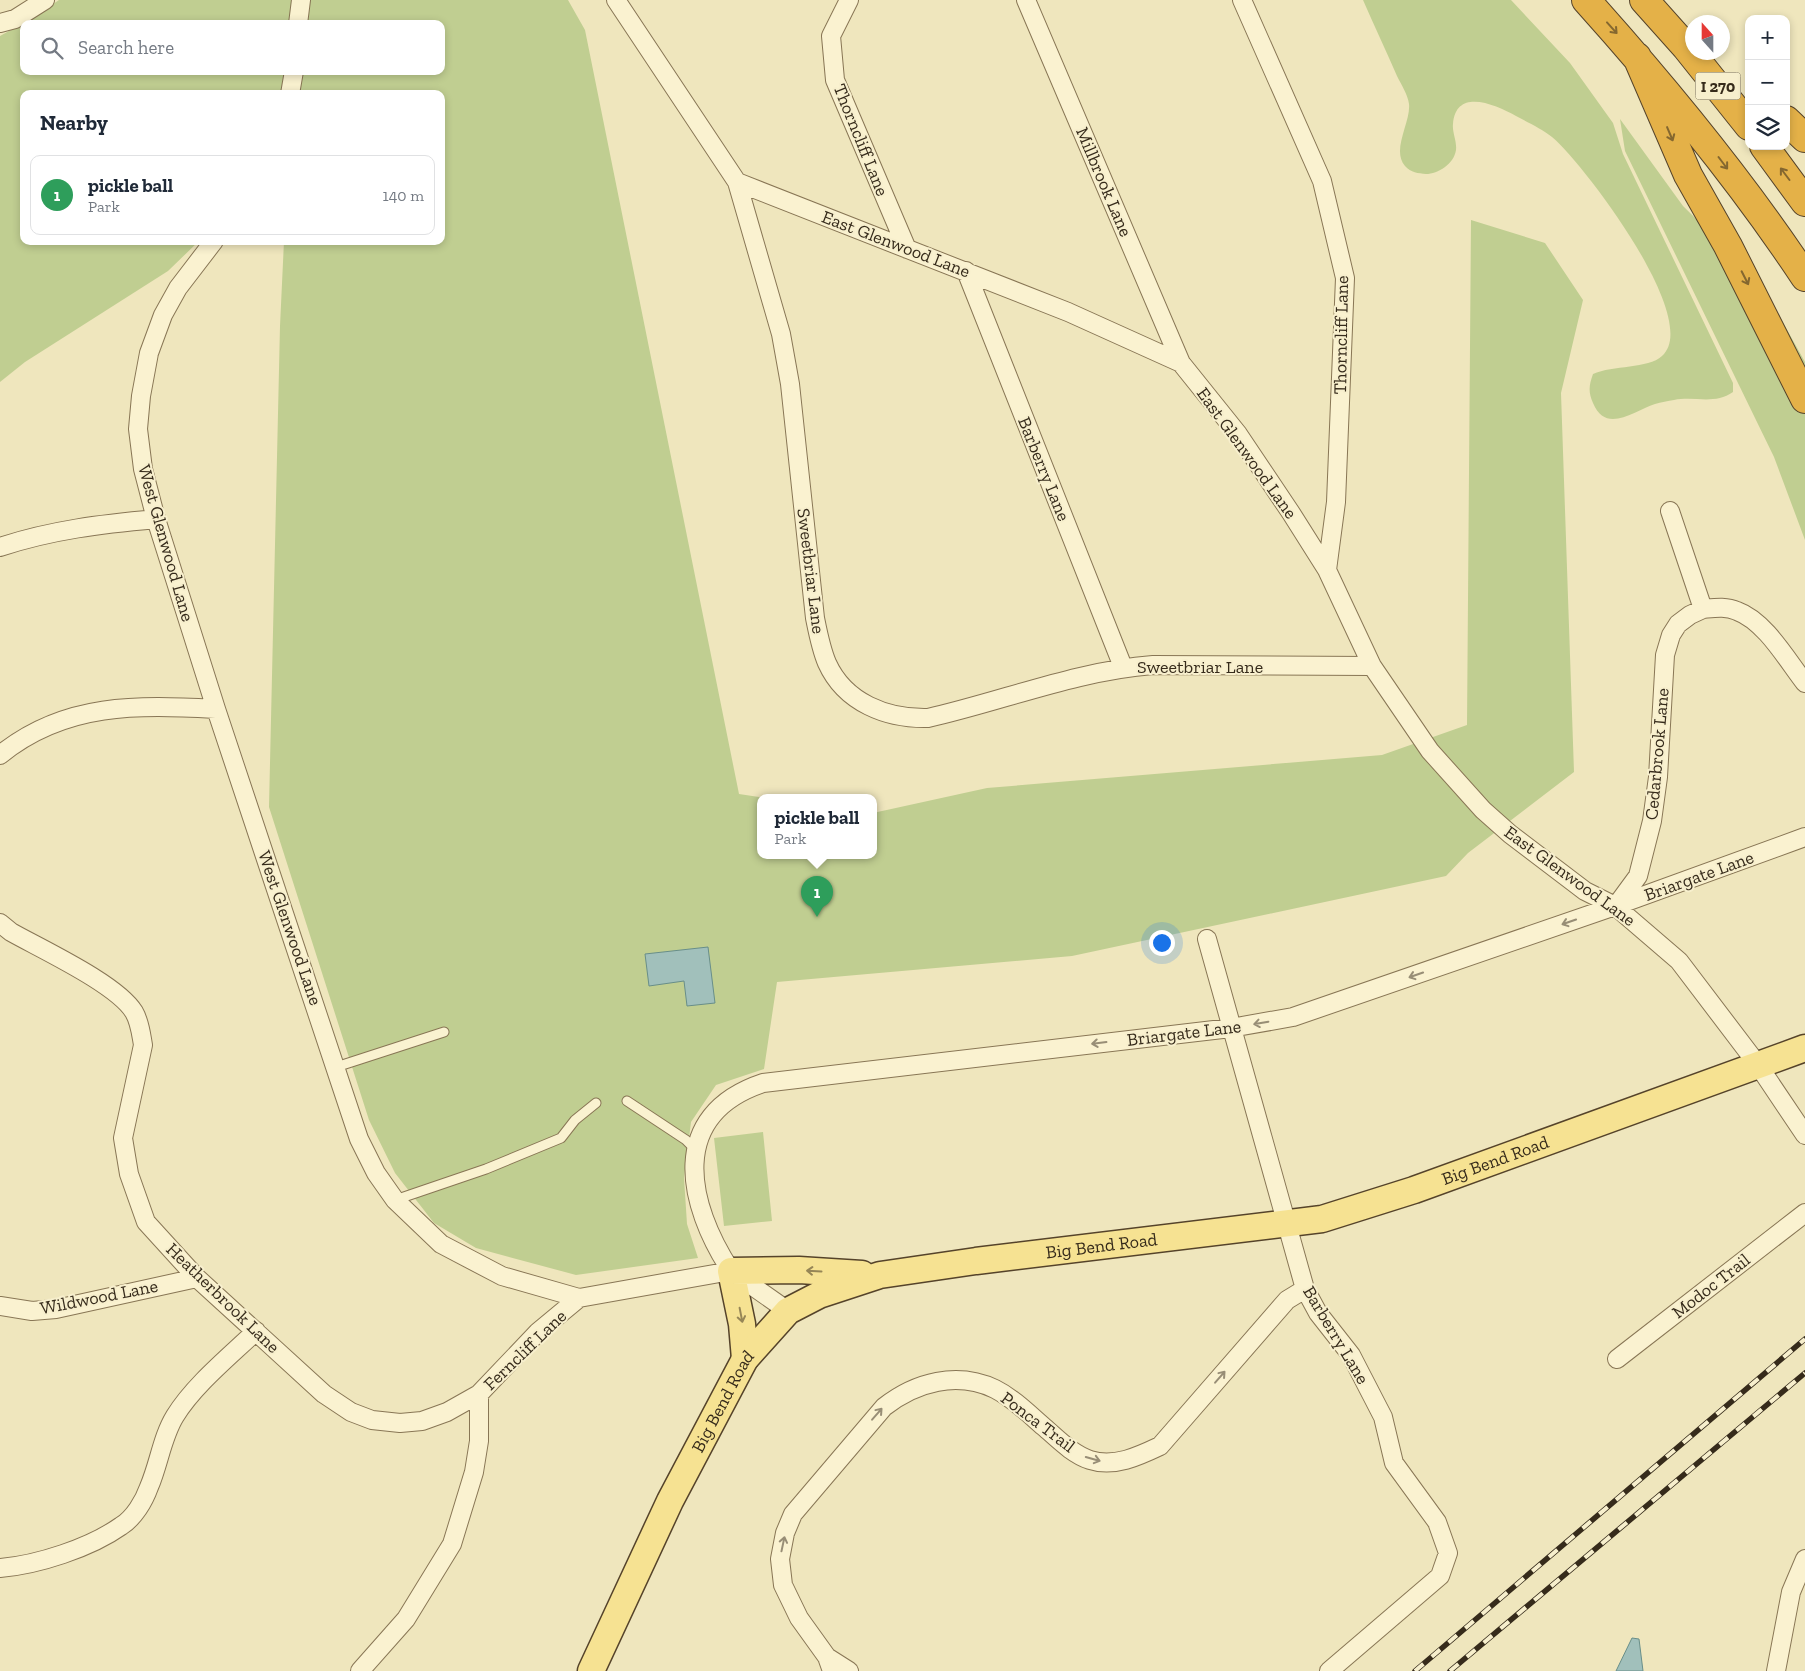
<!DOCTYPE html>
<meta charset="utf-8">
<style>
:root{--surface:#fff;--page:#f6f6f7;--text:#1f2937;--muted:#747a83;--line:#e0e1e3;--accent:#992f23}
body{margin:0;font-family:"Zilla Slab",serif;background:var(--page);color:var(--text)}
.controls{position:absolute;right:15px;top:15px;display:grid;overflow:hidden;border-radius:10px;box-shadow:0 2px 8px #0003}
.controls button{width:45px;height:45px;display:grid;place-items:center;padding:0;border:0;border-bottom:1px solid var(--line);background:var(--surface);color:var(--text);font:25px sans-serif}
.compass{position:absolute;left:1685px;top:15px;width:45px;height:45px;border-radius:50%;background:var(--surface);box-shadow:0 2px 8px #0003;rotate:339deg}
.you{position:absolute;left:1161px;top:942px;width:18px;height:18px;margin:-12px;border:4px solid #fff;border-radius:50%;background:#1a73e8;box-shadow:0 0 0 8px #1a73e833}
.badge{display:grid;place-items:center;width:32px;height:32px;border-radius:50%;background:var(--accent);color:#fff;font-size:16px;font-weight:700}
.pin{position:absolute;translate:-50% -41px;filter:drop-shadow(0 1px 2px #0008)}
.pin::after{content:'';position:absolute;top:26px;width:18px;height:15px;background:inherit;clip-path:polygon(0 0,100% 0,50% 100%)}
.popup{position:absolute;left:757px;top:794px;width:120px;height:65px;box-sizing:border-box;display:grid;place-content:center;border-radius:10px;background:var(--surface);filter:drop-shadow(0 1px 4px #0005);font-size:16px;white-space:nowrap;color:var(--muted)}
.popup b{font-size:19px;color:var(--text)}
.popup::after{content:'';position:absolute;left:50%;top:100%;margin-left:-10px;border:10px solid transparent;border-top-color:var(--surface)}
.list{margin:0;padding:0;list-style:none}
h2{display:flex;justify-content:space-between;align-items:center;height:65px;margin:0;padding:0 20px;font-size:21px}
h2 small{font-size:16px;font-weight:400;color:var(--muted)}
.list li{display:grid;grid-template-columns:32px 1fr auto;gap:15px;align-items:center;box-sizing:border-box;height:80px;margin:0 10px 10px;padding:0 10px;border:1px solid var(--line);border-radius:10px}
.list b{display:block;font-size:19px;white-space:nowrap}
.list p{margin:0;font-size:16px;white-space:nowrap;color:var(--muted)}
.list em{font-size:16px;font-style:normal;color:var(--muted)}
.icon{flex:none;width:28px;height:28px;fill:none;stroke:currentColor;stroke-width:2;stroke-linecap:round;stroke-linejoin:round}
.map{position:relative;flex:none;width:1805px;height:1671px;overflow:hidden}
.search{position:absolute;background:var(--surface);box-shadow:0 2px 8px #0003;left:20px;top:20px;width:425px;height:55px;display:flex;align-items:center;gap:12px;box-sizing:border-box;padding:0 18px;border-radius:10px;color:var(--muted);font-size:19px}
.panel{position:absolute;background:var(--surface);box-shadow:0 2px 8px #0003;left:20px;top:90px;width:425px;height:155px;border-radius:10px}
.map>svg:first-child{display:block}
</style>
<div class="map">
<svg width="1805" height="1671" viewBox="0 0 1805 1671">
<rect width="100%" height="100%" fill="#efe6bd"/>
<!-- green -->
<path fill="#c0ce91" fill-rule="evenodd" d="M59,0H568L585,30L739,794L766,798H761V856H873V813L987,788L1382,755L1467,725L1471,220L1545,243L1583,300L1561,393L1574,772L1468,853L1446,876L1072,956L777,982L764,1069L716,1085L691,1122L684,1178L687,1224L698,1258L576,1275L476,1248L434,1223L395,1173L369,1120L269,807L280,326L284,241H441V94H24V241H199L168,271L25,362L0,382V36L34,17ZM24,24H441V71H24Z
M1363,0H1511L1570,63L1613,123L1623,154L1733,383V392C1715,405 1695,396 1674,400C1668,401 1661,402 1655,404C1635,410 1606,435 1593,403C1588,392 1589,385 1593,374C1613,365 1648,369 1662,356C1703,320 1583,163 1552,137C1542,129 1527,122 1516,116C1496,105 1456,87 1453,124C1452,132 1457,141 1456,150C1454,164 1438,174 1426,174C1418,173 1411,173 1405,166C1391,150 1411,122 1409,104C1408,95 1401,84 1397,76C1386,51 1374,25 1363,0Z
M1620,119L1683,206L1761,283L1805,362V540L1774,457L1625,151Z
M763,1132L772,1221L724,1226L714,1138Z"/>
<!-- water -->
<path fill="#a1c0bb" stroke="#688e89" d="M708,947L715,1003L687,1006L684,981L649,986L645,954Z
M1632,1638L1639,1639L1643,1671H1616Z"/>
<g fill="none" stroke-linecap="round" stroke-linejoin="round">
<defs>
<path id="lane" d="M336,1067L444,1032
M627,1101L686,1140L695,1149
M395,1200L486,1169L561,1138L575,1120L596,1103"/>
<path id="street" d="M616,0L737,182L1068,312L1181,363L1238,434L1291,513L1327,570L1372,666L1430,751L1483,810L1510,834L1585,891L1615,906L1679,961L1758,1065L1805,1135
M849,0L831,36L835,80L907,249
M1026,0L1181,363
M1242,0L1322,181L1345,278L1336,502L1327,570
M0,23L15,19L45,0
M298,24L301,0
M290,94L294,71
M737,182L781,334L790,384L815,618C818,633 821,649 827,663C845,703 887,719 928,718C1003,701 1076,671 1153,665L1372,666
M214,241L178,288L163,315L149,353L141,396L138,429L143,469L156,519L216,709L359,1139L376,1173L395,1200L441,1244L502,1276L579,1298L731,1271L788,1311
M966,271L1123,667
M0,547C51,530 102,524 156,519
M1703,609C1714,608 1726,606 1737,611C1765,621 1787,660 1805,683
M0,755C65,702 138,705 216,709
M1616,906L1638,876L1652,821L1658,777L1665,655L1671,635L1678,624L1690,615L1703,609L1670,511
M0,923L11,932C41,949 117,984 134,1012C140,1022 141,1034 143,1045L123,1138L129,1174L146,1222L197,1278L324,1394L351,1412L372,1420L400,1423L422,1421L447,1412L479,1394
M1207,939L1305,1289L1318,1313L1351,1355L1383,1417L1394,1463L1437,1522L1448,1553L1440,1576L1329,1671
M731,1271C687,1204 667,1115 763,1083L1231,1028L1293,1017L1615,906L1805,837
M0,1306L32,1311L56,1309L197,1278
M1617,1359L1805,1213
M0,1568C37,1565 90,1548 121,1526C134,1518 144,1501 149,1487C159,1464 162,1437 175,1416C194,1385 230,1356 256,1331
M827,1657L799,1618L783,1585L780,1559L785,1533L793,1514L884,1407C916,1382 957,1371 995,1389C1013,1398 1029,1414 1044,1427C1058,1439 1072,1454 1090,1460C1114,1468 1139,1456 1160,1446L1287,1300L1305,1289
M360,1671L406,1619L452,1544L474,1472L479,1441V1394L538,1332L579,1298
M832,1671L827,1657L849,1671
M1776,1671L1791,1592L1805,1559"/>
<g id="primary">
<path d="M745,1359L742,1324L731,1271L799,1270L862,1274"/>
<path id="s1" d="M591,1671L670,1501L745,1359L788,1311L819,1295L880,1275L976,1261L1322,1219L1414,1190L1805,1048"/>
</g>
<path id="highway" d="M1586,0C1665,88 1740,179 1805,277
M1644,0L1686,47L1749,126
M1637,57L1688,175L1728,246L1805,399
M1786,120L1805,138
M1764,146L1805,202"/>
</defs>
<!-- lane casing -->
<use href="#lane" stroke="#887655" stroke-width="11"/>
<!-- street casing -->
<use href="#street" stroke="#887655" stroke-width="20"/>
<!-- primary casing -->
<use href="#primary" stroke="#55432a" stroke-width="29"/>
<!-- highway casing -->
<use href="#highway" stroke="#55432a" stroke-width="30"/>
<!-- lane -->
<use href="#lane" stroke="#faf2d0" stroke-width="9"/>
<!-- street -->
<use href="#street" stroke="#faf2d0" stroke-width="18"/>
<!-- primary -->
<use href="#primary" stroke="#f6e292" stroke-width="26"/>
<!-- highway -->
<use href="#highway" stroke="#e4b148" stroke-width="28"/>
<defs>
<path id="rail" d="M1415,1671L1805,1339
M1450,1671L1805,1373"/>
</defs>
<!-- rail casing -->
<use href="#rail" stroke="#362b1b" stroke-width="5.5"/>
<!-- rail -->
<use href="#rail" stroke="#f7efcd" stroke-width="4" stroke-dasharray="11" stroke-linecap="butt"/>
</g>
<!-- one-way arrows -->
<defs><path id="oneway-shaft" d="M-6 0H5M1.5-3L5.5 0L1.5 3" fill="none" stroke-width="1.6" stroke-linecap="round" stroke-linejoin="round" transform="scale(1.25)"/></defs>
<g stroke="#84672f">
<use href="#oneway-shaft" transform="translate(1612 28) rotate(48)"/>
<use href="#oneway-shaft" transform="translate(1670 134) rotate(67)"/>
<use href="#oneway-shaft" transform="translate(1723 163) rotate(53)"/>
<use href="#oneway-shaft" transform="translate(1785 174) rotate(-127)"/>
<use href="#oneway-shaft" transform="translate(1745 278) rotate(63)"/>
</g>
<g stroke="#988e76">
<use href="#oneway-shaft" transform="translate(1569 922) rotate(161)"/>
<use href="#oneway-shaft" transform="translate(1416 975) rotate(161)"/>
<use href="#oneway-shaft" transform="translate(1261 1023) rotate(170)"/>
<use href="#oneway-shaft" transform="translate(1099 1043) rotate(173)"/>
<use href="#oneway-shaft" transform="translate(1220 1377) rotate(-49)"/>
<use href="#oneway-shaft" transform="translate(877 1414) rotate(-49)"/>
<use href="#oneway-shaft" transform="translate(1093 1459) rotate(16)"/>
<use href="#oneway-shaft" transform="translate(783 1544) rotate(-78)"/>
</g>
<g stroke="#968656">
<use href="#oneway-shaft" transform="translate(814 1271) rotate(-177)"/>
<use href="#oneway-shaft" transform="translate(741 1315) rotate(79)"/>
</g>
<g text-anchor="middle" stroke-width="4" stroke-linejoin="round" paint-order="stroke">
<!-- shield labels -->
<rect fill="#f7efcd" stroke="#706650" stroke-width="1" x="1695.5" y="72.5" width="45" height="27" rx="4"/>
<g font-size="16" font-weight="bold" fill="#362b1b">
<text x="1718" y="92">I 270</text>
</g>
<!-- street labels -->
<g font-size="18" fill="#362b1b" stroke="#f7efcd">
<text transform="translate(861 140) rotate(68)" y="6">Thorncliff Lane</text>
<text transform="translate(1104 182) rotate(67)" y="6">Millbrook Lane</text>
<text transform="translate(896 244) rotate(21)" y="6">East Glenwood Lane</text>
<text transform="translate(1341 335) rotate(-89)" y="6">Thorncliff Lane</text>
<text transform="translate(1247 453) rotate(54)" y="6">East Glenwood Lane</text>
<text transform="translate(1044 469) rotate(68)" y="6">Barberry Lane</text>
<text transform="translate(166 543) rotate(74)" y="6">West Glenwood Lane</text>
<text transform="translate(811 571) rotate(83)" y="6">Sweetbriar Lane</text>
<text x="1200" y="673">Sweetbriar Lane</text>
<text transform="translate(1657 754) rotate(-85)" y="6">Cedarbrook Lane</text>
<text transform="translate(1570 876) rotate(36)" y="6">East Glenwood Lane</text>
<text transform="translate(1699 876) rotate(-20)" y="6">Briargate Lane</text>
<text transform="translate(290 928) rotate(71)" y="6">West Glenwood Lane</text>
<text transform="translate(1184 1033) rotate(-7)" y="6">Briargate Lane</text>
<text dy="6" stroke="none"><textPath href="#s1" startOffset="1140">Big Bend Road</textPath></text>
<text dy="6" stroke="none"><textPath href="#s1" startOffset="735">Big Bend Road</textPath></text>
<text transform="translate(1711 1286) rotate(-38)" y="6">Modoc Trail</text>
<text transform="translate(99 1297) rotate(-11)" y="6">Wildwood Lane</text>
<text transform="translate(223 1298) rotate(44)" y="6">Heatherbrook Lane</text>
<text transform="translate(1336 1335) rotate(59)" y="6">Barberry Lane</text>
<text transform="translate(525 1350) rotate(-44)" y="6">Ferncliff Lane</text>
<text dy="6" stroke="none"><textPath href="#s1" startOffset="300">Big Bend Road</textPath></text>
<text transform="translate(1038 1422) rotate(37)" y="6">Ponca Trail</text>
</g>
</g>
</svg>
<div class="controls">
<button>+</button>
<button>−</button>
<button><svg class="icon" aria-label="layers" viewBox="0 0 24 24"><path d="M12 4l9 5-9 5-9-5zM3 14l9 5 9-5"/></svg></button>
</div>
<svg class="compass" viewBox="-18 -18 36 36"><path d="M0-13l5 13h-10z" fill="#e53935"/><path d="M0 13l5-13h-10z" fill="#747a83"/></svg>
<div class="you"></div>
<div class="pin badge" style="left:817px;top:917px;background:#2e9e5b">1</div>
<div class="popup"><b>pickle ball</b>Park</div>
<div class="search"><svg class="icon" aria-label="search" viewBox="0 0 24 24"><circle cx="10" cy="10" r="6"/><path d="M15 15l6 6"/></svg>Search here</div>
<section class="panel">
<h2>Nearby<small></small></h2>
<ul class="list">
<li><span class="badge" style="background:#2e9e5b">1</span><div><b>pickle ball</b><p>Park</p></div><em>140 m</em></li>
</ul>
</section>
</div>
